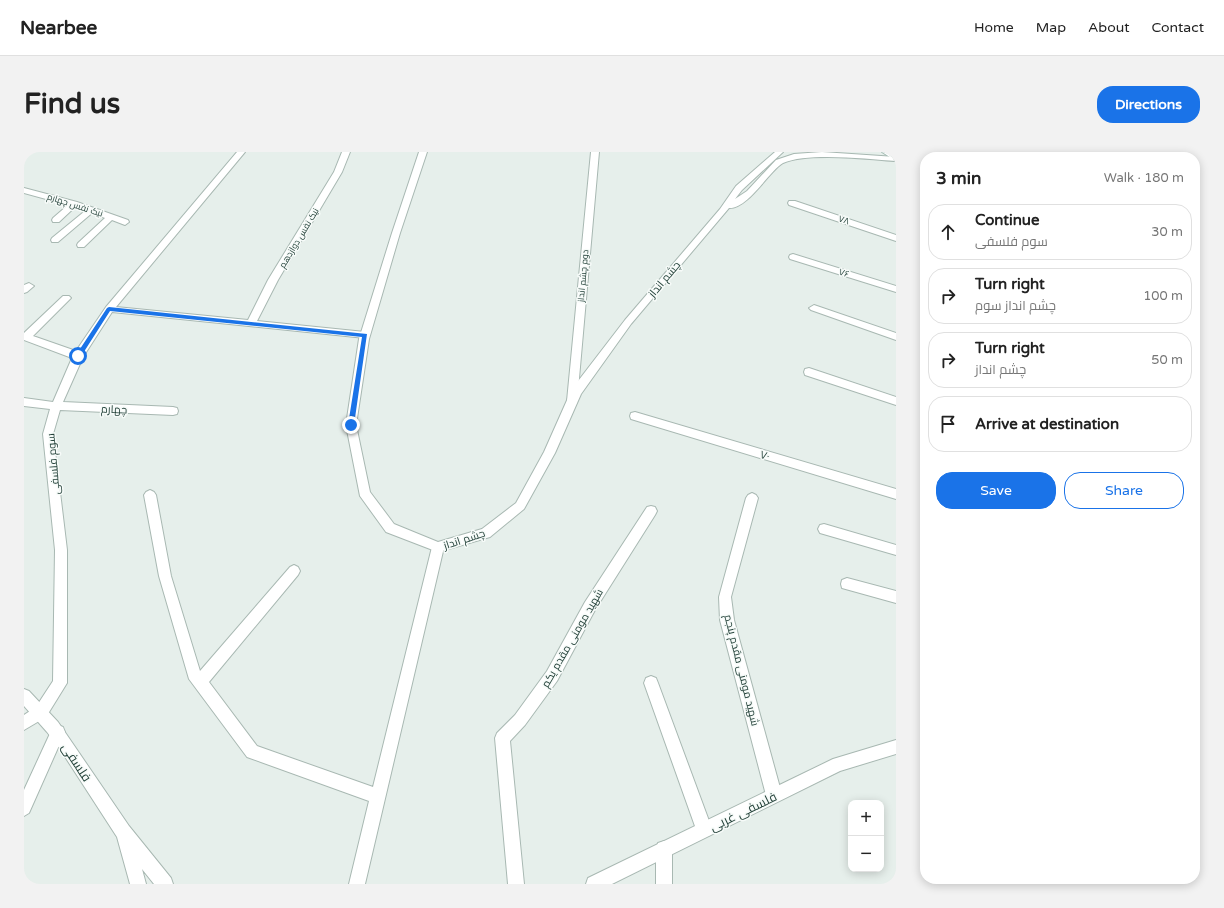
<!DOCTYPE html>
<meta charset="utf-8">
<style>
:root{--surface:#fff;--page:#f2f2f2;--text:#222;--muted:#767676;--line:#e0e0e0;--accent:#1a73e8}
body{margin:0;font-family:"Varela Round",Cairo,sans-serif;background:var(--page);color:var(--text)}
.controls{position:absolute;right:12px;bottom:12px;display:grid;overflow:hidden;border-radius:8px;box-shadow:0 2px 10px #0003}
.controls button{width:36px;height:36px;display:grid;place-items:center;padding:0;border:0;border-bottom:1px solid var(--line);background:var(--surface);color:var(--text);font:20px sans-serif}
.stop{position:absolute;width:12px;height:12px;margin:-9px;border:3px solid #1a73e8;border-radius:50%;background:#fff}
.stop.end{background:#1a73e8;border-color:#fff;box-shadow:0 1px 4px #0008}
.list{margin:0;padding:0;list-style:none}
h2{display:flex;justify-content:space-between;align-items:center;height:52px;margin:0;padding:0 16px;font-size:17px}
h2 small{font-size:13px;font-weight:400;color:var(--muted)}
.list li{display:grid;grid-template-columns:26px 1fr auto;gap:12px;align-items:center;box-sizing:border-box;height:56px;margin:0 8px 8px;padding:0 8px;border:1px solid var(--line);border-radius:16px}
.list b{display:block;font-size:15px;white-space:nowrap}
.list p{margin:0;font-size:13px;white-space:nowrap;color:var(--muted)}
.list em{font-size:13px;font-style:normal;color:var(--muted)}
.actions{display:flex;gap:8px;padding:12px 16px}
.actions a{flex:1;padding:9px 0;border:1px solid var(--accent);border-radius:16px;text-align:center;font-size:14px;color:var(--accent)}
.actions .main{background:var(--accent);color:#fff}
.icon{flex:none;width:22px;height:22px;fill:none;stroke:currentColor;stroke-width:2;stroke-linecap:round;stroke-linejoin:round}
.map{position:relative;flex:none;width:872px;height:732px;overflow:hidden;border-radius:16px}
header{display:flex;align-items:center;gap:24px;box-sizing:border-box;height:56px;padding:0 20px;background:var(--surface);border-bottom:1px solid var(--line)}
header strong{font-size:19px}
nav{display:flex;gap:22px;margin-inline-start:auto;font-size:14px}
.intro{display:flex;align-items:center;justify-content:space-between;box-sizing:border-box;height:96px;padding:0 24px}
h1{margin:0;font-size:28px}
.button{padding:10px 18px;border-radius:16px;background:var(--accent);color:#fff;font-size:14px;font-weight:700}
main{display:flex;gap:24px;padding:0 24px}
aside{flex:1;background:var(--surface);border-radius:16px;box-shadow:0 2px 10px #0003}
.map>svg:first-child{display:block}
</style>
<header>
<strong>Nearbee</strong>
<nav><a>Home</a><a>Map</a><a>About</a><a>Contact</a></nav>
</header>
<div class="intro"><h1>Find us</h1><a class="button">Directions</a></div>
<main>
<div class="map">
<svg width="872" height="732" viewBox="0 0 872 732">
<rect width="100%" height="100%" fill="#e6efeb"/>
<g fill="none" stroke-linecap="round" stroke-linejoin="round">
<defs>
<path id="minor" d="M213,0H221L92,155L224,168L244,128L310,20L318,0H326L318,20L254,128L233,169L341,180L346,183L341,186L88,160L59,205L39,250L149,255L153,256L154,259L153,262L149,263L36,258L29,282L43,398V531L22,565L0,578V563L12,555L29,529L31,398L19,282L26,257L0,254V246L29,250L48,206L0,188V181L39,144H45L47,146L9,184L52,199L82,155Z
M567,0H575L553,249L552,252H544L543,249Z
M0,36L53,50L104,68L105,70L101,73L88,68L60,95H54L53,93L54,91L81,66L68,61L34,90H28L27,88L28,86L61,59L51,55L35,70H29L28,68L29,66L44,53L0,41Z
M765,49H771L872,83V89L765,53L764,51Z
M769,102L872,134V140L766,107L765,105L766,103Z
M5,131L10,134L3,140L0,141V133Z
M790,153L872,181V188L787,158L785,156Z
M785,216L872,245V253L781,223L780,220L781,217Z
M611,260L872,337V347L607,267L606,264L607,261Z
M126,338L130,340L132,343L147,424L176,519L266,415L270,413L274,415L276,419L274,423L185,530L233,594L349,635L408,395L410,391L414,390L418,391L420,395L341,732H325L345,649L223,605L165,527L135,424L120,343L122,340Z
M728,341L732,343L734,346L707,445L710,468L758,643L755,648L750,651L745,648L742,643L696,468L695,445L722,346L724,343Z
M627,354L631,355L633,359L631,363L571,458L533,529L501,573L486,589L500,732H484L471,586L473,581L491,563L523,519L561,450L623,355Z
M800,372L872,393V403L796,381L794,377L796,373Z
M823,426L872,439V451L818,436L817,432L818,428Z
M627,524L632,526L634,531L688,677L686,683L680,685L674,683L672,677L620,531L622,526Z
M34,573L39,575L41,580L5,661L0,664V638L29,575Z
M640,689L646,691L648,697V732H632V697L634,691Z"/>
<path id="tertiary" d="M0,0H8L0,5Z
M395,0H403L376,81L345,187L332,273L346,340L370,372L414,390L458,377L492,351L520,300L548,237L601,168L696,57L712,34L751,0H759L718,38L711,47L723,39L752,8L770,2L798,0L872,5V9C843,7 784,0 759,11C745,19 724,57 705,56L607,172L557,242L531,301L500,357L466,385L414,400L362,380L336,344L322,273L335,187L368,81Z
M0,537L5,539L34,570L105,674L147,726L149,732H130L118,717L122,732H106L93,685L36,597L23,580L0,554Z
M872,588V602L816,619L588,732H562L564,726L809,607Z"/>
<path id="secondary" d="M858,0H867L872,3V9Z"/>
</defs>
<!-- minor casing -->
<use href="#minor" stroke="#a8b8b2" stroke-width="2"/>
<!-- tertiary casing -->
<use href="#tertiary" stroke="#a8b8b2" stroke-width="2"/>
<!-- secondary casing -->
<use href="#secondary" stroke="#a4bbb3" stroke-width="2"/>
<!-- minor -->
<use href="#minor" fill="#fff" fill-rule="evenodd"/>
<!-- tertiary -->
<use href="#tertiary" fill="#fff" fill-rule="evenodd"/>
<!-- secondary -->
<use href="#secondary" fill="#fff" fill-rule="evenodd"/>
</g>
<!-- route -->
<path fill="#1a73e8" d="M85,155L343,182L330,273L327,275L324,273L338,185L86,159L56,206H52V203L83,156Z"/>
<g text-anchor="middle" stroke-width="3" stroke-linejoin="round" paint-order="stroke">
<!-- far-street labels -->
<g font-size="9" fill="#24423a" stroke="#f7fbf9">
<text transform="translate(51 53) rotate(18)" y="3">نیک نفس چهارم</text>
<text transform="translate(820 68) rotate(18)" y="3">۷۸</text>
<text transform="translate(275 86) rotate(-59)" y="3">نیک نفس دوازدهم</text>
<text transform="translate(820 121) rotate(18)" y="3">۷۶</text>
<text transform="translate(559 124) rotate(-85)" y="3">دوم چشم انداز</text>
</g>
<!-- street labels -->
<g font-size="11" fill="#24423a" stroke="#f7fbf9">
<text transform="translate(640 127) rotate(-50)" y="4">چشم انداز</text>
<text transform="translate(90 257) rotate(2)" y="4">چهارم</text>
<text transform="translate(741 303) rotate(17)" y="4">۷۰</text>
<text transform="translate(29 312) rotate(-95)" y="4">سوم فلسفی</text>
<text transform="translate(440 387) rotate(-18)" y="4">چشم انداز</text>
<text transform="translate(548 486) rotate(-60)" y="4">شهید مومنی مقدم یکم</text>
<text transform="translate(718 518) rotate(76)" y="4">شهید مومنی مقدم پنجم</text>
</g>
<!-- near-street labels -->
<g font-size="13" fill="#24423a" stroke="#f7fbf9">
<text transform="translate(53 610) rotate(57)" y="5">فلسفی</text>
<text transform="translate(719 659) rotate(-26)" y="5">فلسفی غربی</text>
</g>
</g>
</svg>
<div class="controls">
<button>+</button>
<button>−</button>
</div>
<div class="stop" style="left:54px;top:204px"></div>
<div class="stop end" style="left:327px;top:273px"></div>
</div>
<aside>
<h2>3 min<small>Walk · 180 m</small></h2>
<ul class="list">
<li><svg class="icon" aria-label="ahead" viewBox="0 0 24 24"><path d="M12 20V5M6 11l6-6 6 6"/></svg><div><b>Continue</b><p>سوم فلسفی</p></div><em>30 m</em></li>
<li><svg class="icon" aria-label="right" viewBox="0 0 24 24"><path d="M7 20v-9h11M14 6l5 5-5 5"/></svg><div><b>Turn right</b><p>چشم انداز سوم</p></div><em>100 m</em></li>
<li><svg class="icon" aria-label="right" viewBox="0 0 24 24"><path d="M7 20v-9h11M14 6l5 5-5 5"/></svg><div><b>Turn right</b><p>چشم انداز</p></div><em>50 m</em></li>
<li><svg class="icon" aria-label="arrive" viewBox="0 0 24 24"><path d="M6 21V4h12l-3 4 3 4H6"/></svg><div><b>Arrive at destination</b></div></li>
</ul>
<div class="actions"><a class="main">Save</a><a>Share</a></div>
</aside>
</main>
